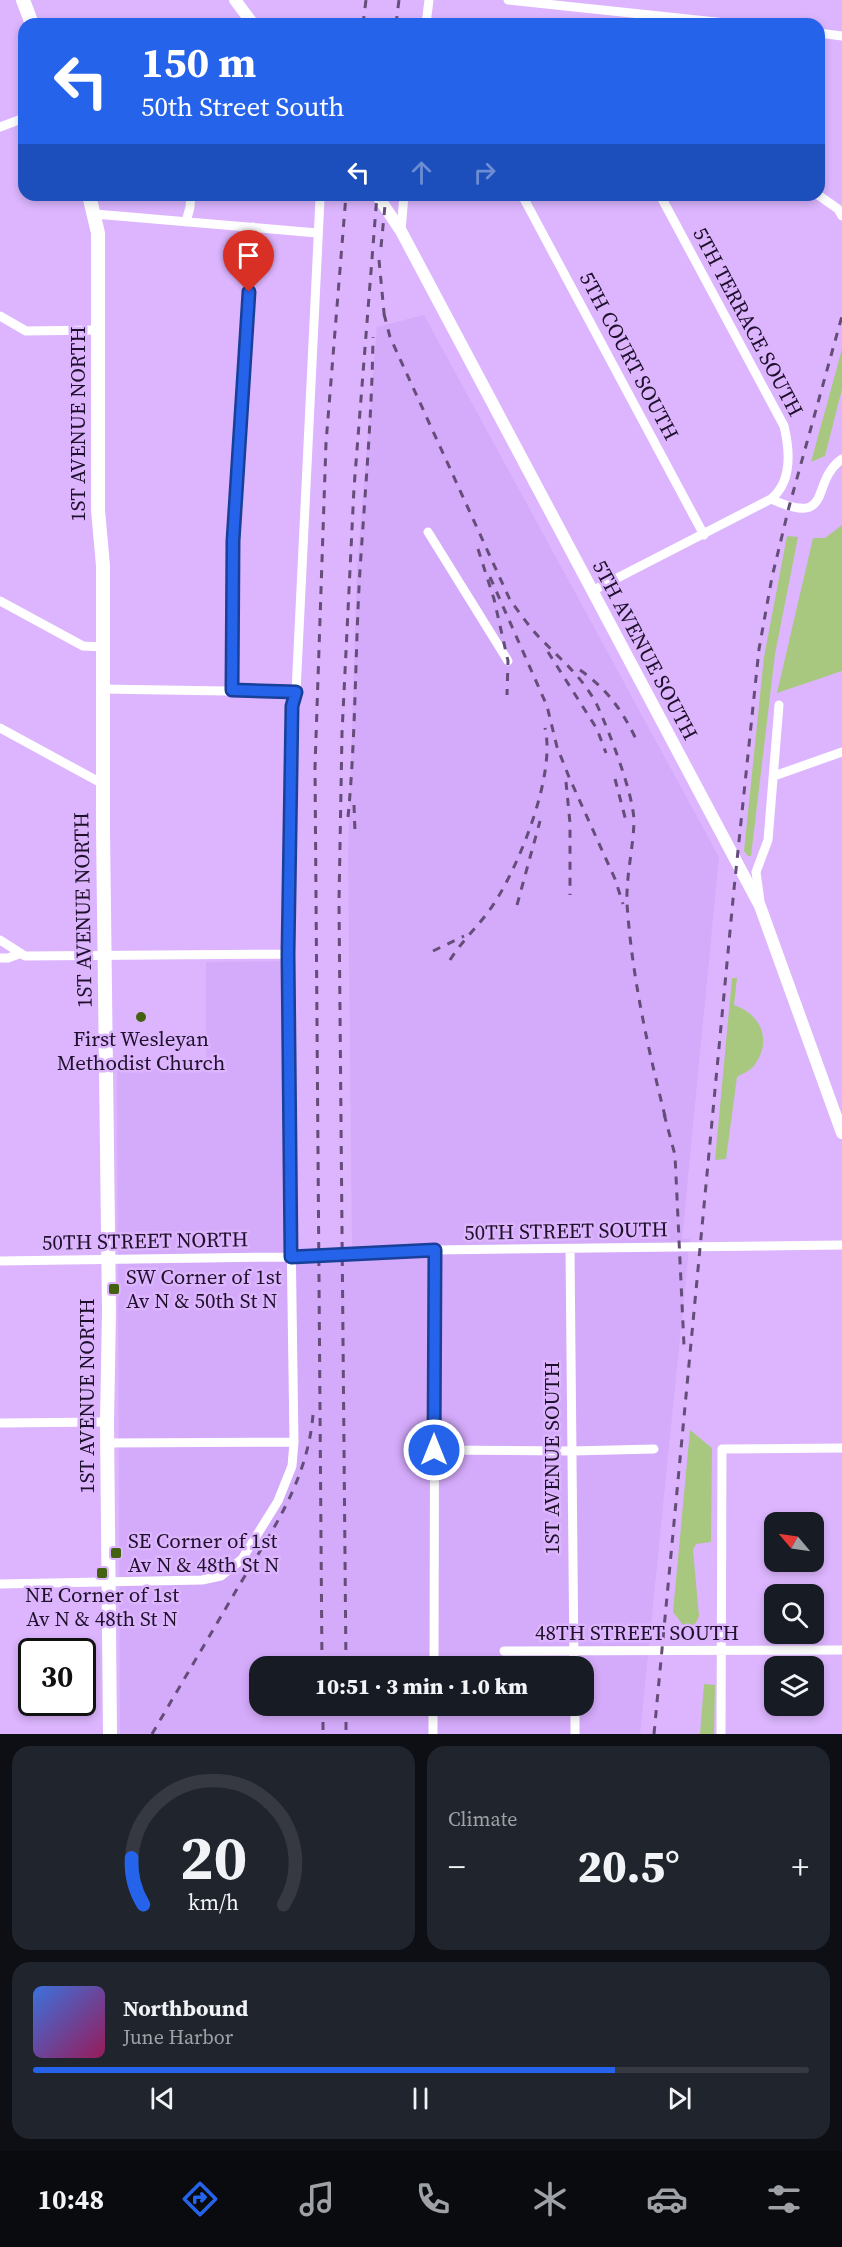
<!DOCTYPE html>
<meta charset="utf-8">
<style>
:root{--surface:#171b24;--page:#20242c;--text:#f1f3f6;--muted:#9ea1a6;--line:#363941;--accent:#2563eb}
body{margin:0;font-family:"Source Serif 4",serif;background:var(--page);color:var(--text);height:100vh;display:flex;flex-direction:column;font-size:22px;white-space:nowrap}
*{box-sizing:border-box;margin:0}
p{font-size:20px;color:var(--muted)}
.icon{flex:none;width:33px;height:33px;fill:none;stroke:currentColor;stroke-width:2;stroke-linecap:round;stroke-linejoin:round}
.map{position:relative;height:1734px;overflow:hidden}
.drawer{display:flex;flex-direction:column;gap:12px;padding:12px;background:#0d0f14;flex:1}
.drawer>*{flex:none}
.hud{position:absolute;left:18px;top:18px;width:807px;height:183px;border-radius:18px;box-shadow:0 3px 9px #0003;background:#2563eb;color:#fff;overflow:hidden}
.needle{width:39px;rotate:299deg}
.buttons{position:absolute;left:764px;top:1512px;display:grid;gap:12px}
.buttons a{display:grid;place-items:center;width:60px;height:60px;border-radius:12px;background:var(--surface);box-shadow:0 3px 9px #0003;font-size:30px}
.speed{position:absolute;left:18px;top:1638px;display:flex;gap:12px;font-size:30px;font-weight:700;text-align:center}
.speed>*{display:grid;place-content:center;width:78px;height:78px;border-radius:50%;background:var(--surface);box-shadow:0 3px 9px #0003;line-height:1}
.speed .limit{border:3px solid #111;border-radius:9px;background:#fff;color:#111}
.pin{position:absolute;display:grid;place-items:center;width:51px;height:51px;color:#fff;margin:-62px -26px;border-radius:50% 50% 50% 0;rotate:-45deg;box-shadow:0 0 6px #0007}
.pin .icon{rotate:45deg}
.me{position:absolute;width:66px;margin:-33px;rotate:0deg;stroke-linejoin:round;filter:drop-shadow(0 0 4px #0008)}
.turn{display:flex;align-items:center;gap:21px;height:126px;padding:0 24px;font-size:27px}
.turn .icon{width:78px;height:78px;stroke-width:2.5}
.turn b{display:block;font-size:42px;line-height:51px}
.lanes{display:flex;align-items:center;height:57px;padding:0 24px;background:#0003;justify-content:center;gap:30px;direction:ltr}
.lanes .off{opacity:.35}
.big{font-size:45px;font-weight:800;line-height:1.1}
.drawer .tile{flex:1;display:flex;flex-direction:column;justify-content:center;gap:9px;min-width:0;padding:0 21px;border-radius:18px;background:var(--page)}
.drawer .dial{align-items:center;gap:0}
.dial svg{height:156px;overflow:visible;fill:none;stroke:var(--line);stroke-width:7;stroke-linecap:round;text-anchor:middle}
.dial text{fill:var(--text);stroke:none}
.song{display:flex;align-items:center;gap:18px}
.cover{width:72px;height:72px;border-radius:9px;background:linear-gradient(135deg,hsl(220 70% 55%),hsl(330 70% 35%))}
.played{height:6px;border-radius:3px;background:linear-gradient(90deg,var(--accent) 75%,var(--line) 75%)}
.keys{display:flex;justify-content:space-around;direction:ltr}
.heat{display:flex;justify-content:space-between;align-items:center;font-size:33px;direction:ltr}
.drawer .tiles{flex:1;display:grid;gap:12px;grid-template-columns:1fr 1fr}
.tile:last-child{grid-column:span 2}
.trip{position:absolute;left:249px;top:1656px;width:345px;height:60px;border-radius:18px;background:var(--surface);box-shadow:0 3px 9px #0003;font-weight:800;line-height:60px;text-align:center}
.tab-bar{display:flex;height:96px;justify-content:space-around;align-items:center;background:#090b0e;color:var(--muted)}
.tab-bar .icon{width:42px;height:42px}
.tab-bar .selected{color:var(--accent)}
.tab-bar b{font-size:27px;color:var(--text)}
.map>svg:first-child{display:block}
</style>
<div class="map">
<svg width="842" height="1734" viewBox="0 0 842 1734">
<rect width="100%" height="100%" fill="#dcb5fe"/>
<path fill="#d4aafa" fill-rule="evenodd" d="M 424,315 L 719,857 L 682,1239 L 690,1239 L 640,1734 L 120,1734 L 117,1070 L 206,1067 L 206,962 L 294,961 L 297,1249 L 352,1247 L 348,855 L 357,567 L 377,327 ZM 260,1666 L 584,1666 L 584,1706 L 260,1706 Z"/>
<path fill="#a8c880" d="M 842,349 L 842,389 L 825,456 L 811,462 Z
M 842,525 L 842,671 L 777,693 L 813,538 L 825,538 Z
M 787,536 L 798,537 L 775,654 L 751,856 L 748,856 L 744,851 L 764,657 Z
M 732,978 L 737,978 L 734,1005 C 762,1014 773,1043 753,1067 C 749,1071 742,1074 737,1077 L 726,1159 L 715,1160 Z
M 690,1430 L 712,1448 L 711,1542 L 696,1544 L 693,1550 L 699,1616 L 695,1625 L 683,1625 L 673,1612 Z
M 704,1684 L 715,1685 L 714,1734 L 700,1734 Z"/>
<g fill="none" stroke-linecap="round" stroke-linejoin="round">
<path stroke="#fff" stroke-width="9" d="M 508,0 L 735,24
M 426,24 L 429,0
M 819,33 L 842,36
M 0,127 L 24,118
M 522,195 L 704,535
M 660,195 L 784,426 C 790,451 792,482 771,499
M 818,195 L 838,209 L 842,216
M 95,214 L 317,233
M 186,222 L 190,207 L 191,195
M 401,231 L 404,195
M 0,316 L 26,331 L 98,330
M 428,532 L 508,661
M 592,591 L 771,499 C 835,528 809,482 842,459
M 0,601 L 83,646 L 102,647
M 102,689 L 296,692
M 232,690 L 233,541 L 253,227
M 0,728 L 103,784
M 774,776 L 842,752
M 760,901 L 756,872 L 768,840 L 779,705
M 0,940 L 25,956 L 287,954
M 0,958 L 8,958 L 19,954
M 570,1249 L 574,1666
M 0,1261 L 341,1256 L 435,1250 L 842,1245
M 0,1423 L 107,1422
M 107,1443 L 294,1442
M 434,1450 L 572,1451 L 654,1449
M 0,1584 L 202,1580 L 221,1576 L 242,1559 L 278,1501 L 292,1466 L 294,1442 L 287,954 L 292,706 L 296,692 L 320,199
M 504,1651 L 842,1650
M 434,1666 L 435,1250
M 575,1706 L 575,1734
M 433,1734 L 433,1706
M 721,1734 L 722,1449 L 842,1448"/>
<path stroke="#fff" stroke-width="12" d="M 235,0 L 253,24
M 377,195 L 401,231 L 760,906 L 842,1133"/>
<path stroke="#fff" stroke-width="14" d="M 23,0 L 32,24
M 89,195 L 98,233 L 98,510 L 103,566 L 103,829 L 109,1311 L 107,1422 L 110,1734"/>
<path stroke="#654d79" stroke-width="3" stroke-dasharray="8 8" stroke-linecap="butt" d="M 363,24 L 366,0
M 396,24 L 399,0
M 381,247 L 386,195
M 379,260 L 385,323
M 384,314 L 390,337 L 510,600 C 519,612 528,625 538,636 C 560,659 582,676 597,705 C 609,731 634,795 634,822 C 633,850 626,876 627,904 C 632,977 648,1049 666,1120
M 478,549 L 494,599 L 508,661 L 507,695
M 490,577 L 547,706 L 557,747 L 569,777 L 615,879 L 623,904
M 548,652 L 597,729 L 606,753
M 580,670 C 606,688 622,710 636,739
M 615,779 L 627,825
M 566,782 L 570,823 L 570,895
M 354,805 L 355,832
M 348,817 C 356,734 355,652 360,570 C 365,492 372,415 373,337
M 517,905 L 540,821
M 433,951 L 464,936
M 450,960 C 463,939 482,923 495,902 C 520,863 556,774 545,728
M 664,1114 L 675,1155 L 684,1346
M 322,1666 L 315,767 L 326,443 L 346,195
M 346,1666 L 339,902 L 342,733 L 354,488 L 377,195
M 323,1706 L 323,1734
M 346,1706 L 346,1734
M 152,1734 C 180,1686 209,1637 237,1589 C 271,1532 307,1483 313,1415
M 654,1734 L 734,889 L 759,649 L 772,577 L 789,507 L 842,316"/>
</g>
<g fill="none" stroke-linecap="round" stroke-linejoin="round">
<defs>
<path id="route" d="M 249,292 L 233,541 L 232,690 L 296,692 L 292,706 L 288,954 L 291,1257 L 435,1250 L 434,1450"/>
</defs>
<use href="#route" stroke="#184099" stroke-width="15"/>
<use href="#route" stroke="#2563eb" stroke-width="10"/>
</g>
<g fill="#446112" stroke="#dcb5fe" stroke-width="2">
<circle cx="141" cy="1017" r="6"/>
<rect x="108" y="1283" width="12" height="12" rx="3"/>
<rect x="110" y="1547" width="12" height="12" rx="3"/>
<rect x="96" y="1567" width="12" height="12" rx="3"/>
</g>
<g text-anchor="middle" stroke-width="5" stroke-linejoin="round" paint-order="stroke">
<g font-size="21" fill="#1f102b" stroke="#dcb5fe">
<text transform="translate(748 322) rotate(62)" y="7">5TH TERRACE SOUTH</text>
<text transform="translate(629 356) rotate(62)" y="7">5TH COURT SOUTH</text>
<text transform="translate(78 424) rotate(-90)" y="7">1ST AVENUE NORTH</text>
<text transform="translate(645 650) rotate(62)" y="7">5TH AVENUE SOUTH</text>
<text transform="translate(83 910) rotate(-91)" y="7">1ST AVENUE NORTH</text>
<text transform="translate(566 1231) rotate(-1)" y="7">50TH STREET SOUTH</text>
<text transform="translate(145 1241) rotate(-1)" y="7">50TH STREET NORTH</text>
<text transform="translate(87 1396) rotate(-90)" y="7">1ST AVENUE NORTH</text>
<text transform="translate(552 1458) rotate(-90)" y="7">1ST AVENUE SOUTH</text>
<text x="637" y="1640">48TH STREET SOUTH</text>
</g>
<g font-size="21" fill="#1f102b" stroke="#dcb5fe">
<text x="141" y="1046">First Wesleyan<tspan x="141" dy="24">Methodist Church</tspan></text>
<text x="126" y="1284" text-anchor="start">SW Corner of 1st<tspan x="126" dy="24">Av N &amp; 50th St N</tspan></text>
<text x="128" y="1548" text-anchor="start">SE Corner of 1st<tspan x="128" dy="24">Av N &amp; 48th St N</tspan></text>
<text x="102" y="1602">NE Corner of 1st<tspan x="102" dy="24">Av N &amp; 48th St N</tspan></text>
</g>
</g>
</svg>
<div class="buttons">
<a><svg class="needle" viewBox="-14 -14 28 28"><path d="M0-13l5 13h-10z" fill="#e53935"/><path d="M0 13l5-13h-10z" fill="#9ea1a6"/></svg></a>
<a><svg class="icon" aria-label="search" viewBox="0 0 24 24"><circle cx="10" cy="10" r="6"/><path d="M15 15l6 6"/></svg></a>
<a><svg class="icon" aria-label="layers" viewBox="0 0 24 24"><path d="M12 4l9 5-9 5-9-5zM3 14l9 5 9-5"/></svg></a>
</div>
<div class="speed"><div class="limit">30</div></div>
<div class="pin" style="left:249px;top:292px;background:#d93025"><svg class="icon" aria-label="arrive" viewBox="0 0 24 24"><path d="M6 21V4h12l-3 4 3 4H6"/></svg></div>
<svg class="me" style="left:434px;top:1450px" viewBox="-20 -20 40 40"><circle r="17" fill="#2563eb" stroke="#fff" stroke-width="3"/><path d="M0-11L8 9 0 5-8 9z" fill="#fff"/></svg>
<div class="trip">10:51 · 3 min · 1.0 km</div>
<div class="hud">
<div class="turn"><svg class="icon" aria-label="left" viewBox="0 0 24 24"><path d="M17 20v-9H6M10 6l-5 5 5 5"/></svg><div><b>150 m</b>50th Street South</div></div>
<div class="lanes"><svg class="icon" aria-label="left" viewBox="0 0 24 24"><path d="M17 20v-9H6M10 6l-5 5 5 5"/></svg><svg class="icon off" aria-label="ahead" viewBox="0 0 24 24"><path d="M12 20V5M6 11l6-6 6 6"/></svg><svg class="icon off" aria-label="right" viewBox="0 0 24 24"><path d="M7 20v-9h11M14 6l5 5-5 5"/></svg></div>
</div>
</div>
<section class="drawer">
<div class="tiles">
<div class="tile dial"><svg viewBox="0 0 100 80">
<path d="M14 69A42 42 0 1 1 86 69"/>
<path d="M14 69A42 42 0 0 1 8 45" stroke="#2563eb"/>
<text x="50" y="56" font-size="32" font-weight="700">20</text>
<text x="50" y="72" font-size="11">km/h</text>
</svg></div>
<div class="tile"><p>Climate</p>
<div class="heat"><a>−</a><b class="big">20.5°</b><a>+</a></div>
</div>
<div class="tile">
<div class="song"><i class="cover"></i><div><b>Northbound</b><p>June Harbor</p></div></div>
<div class="played"></div>
<div class="keys"><svg class="icon" aria-label="previous" viewBox="0 0 24 24"><path d="M18 5L8 12l10 7zM5 5v14"/></svg><svg class="icon" aria-label="pause" viewBox="0 0 24 24"><path d="M8 5v14M16 5v14"/></svg><svg class="icon" aria-label="next" viewBox="0 0 24 24"><path d="M6 5l10 7-10 7zM19 5v14"/></svg></div>
</div>
</div>
</section>
<nav class="tab-bar">
<b>10:48</b>
<svg class="icon selected" aria-label="directions" viewBox="0 0 24 24"><path d="M12 3l9 9-9 9-9-9zM9 14v-3h6M13 9l2 2-2 2"/></svg>
<svg class="icon" aria-label="music" viewBox="0 0 24 24"><path d="M9 18V5l10-2v13"/><circle cx="6" cy="18" r="3"/><circle cx="16" cy="16" r="3"/></svg>
<svg class="icon" aria-label="phone" viewBox="0 0 24 24"><path d="M5 4h4l2 5-3 2q2 4 5 5l2-3 5 2v4C11 20 4 13 5 4z"/></svg>
<svg class="icon" aria-label="climate" viewBox="0 0 24 24"><path d="M12 3v18M4 7l16 10M4 17L20 7"/></svg>
<svg class="icon" aria-label="car" viewBox="0 0 24 24"><path d="M5 17H2v-5l4-1 3-4h7l3 4 3 1v5h-3M9 17h6M6 11h13"/><circle cx="7" cy="17" r="2"/><circle cx="17" cy="17" r="2"/></svg>
<svg class="icon" aria-label="filters" viewBox="0 0 24 24"><path d="M4 7h16M4 17h16"/><circle cx="9" cy="7" r="2"/><circle cx="15" cy="17" r="2"/></svg>
</nav>
